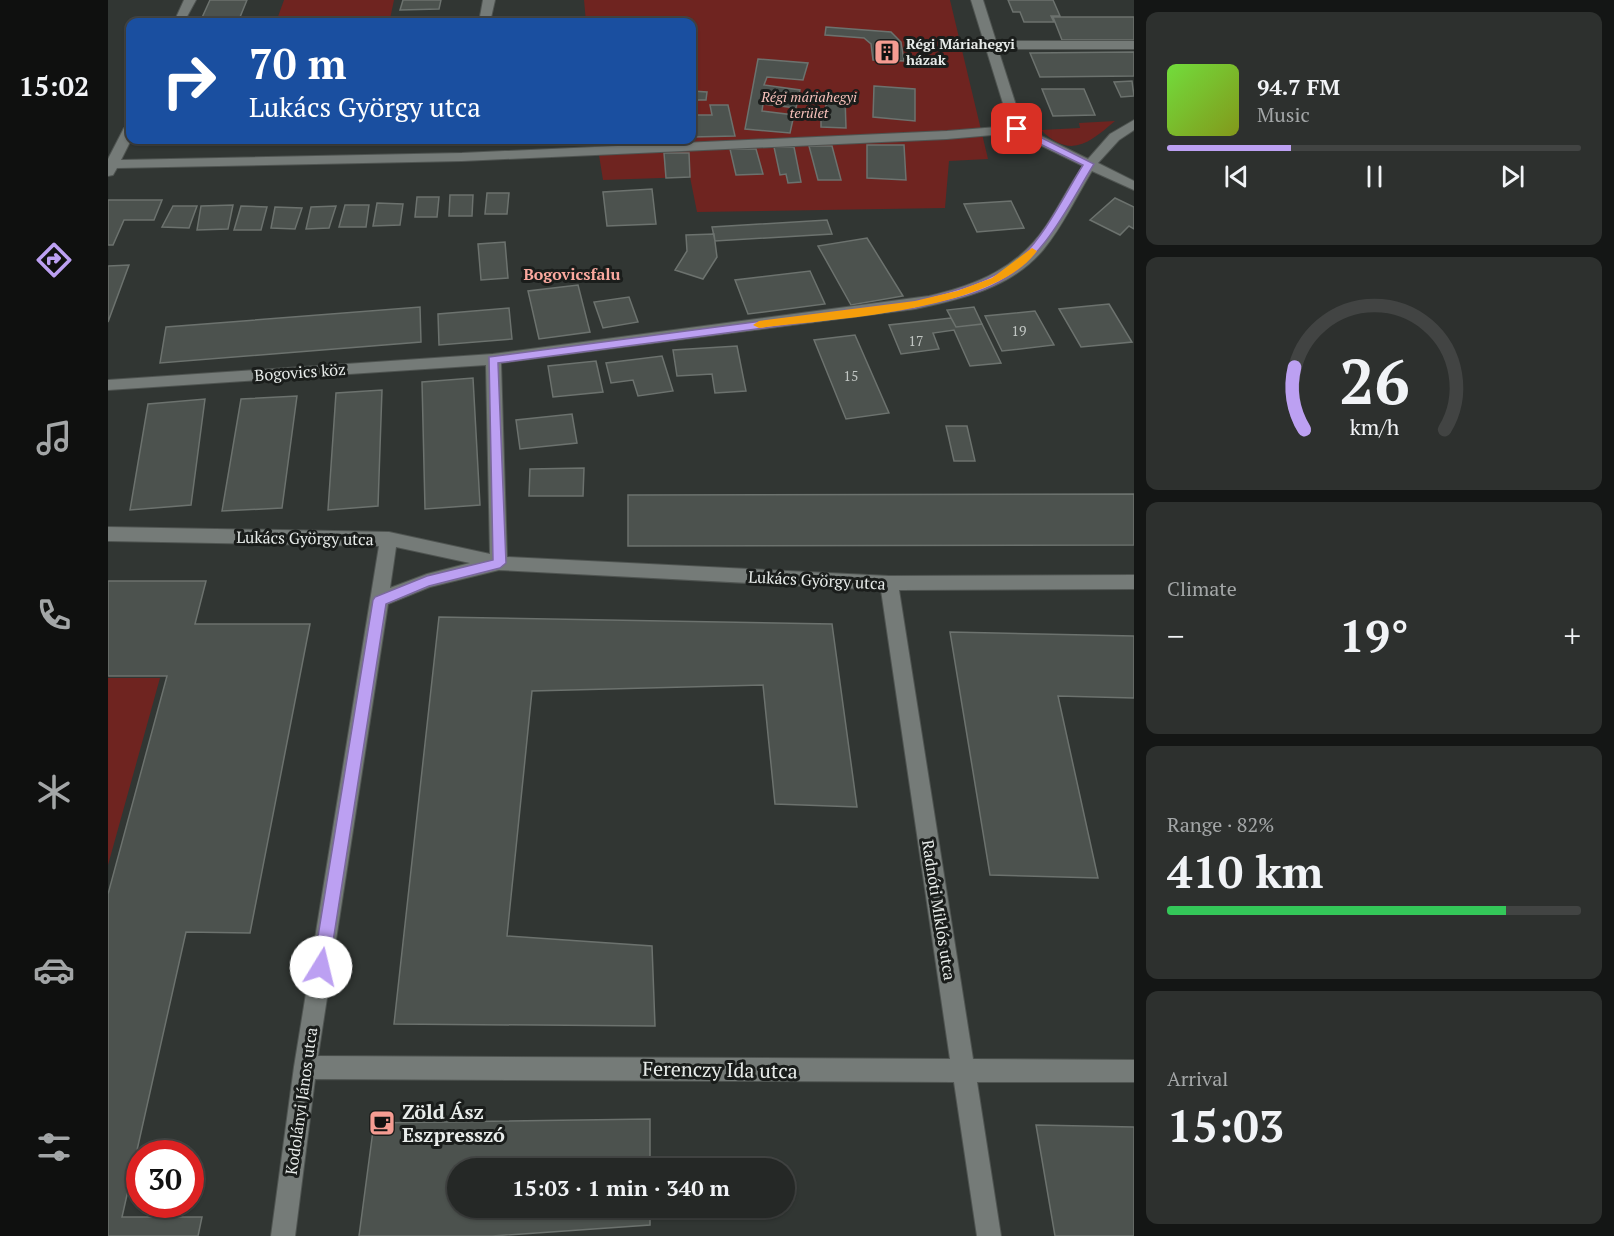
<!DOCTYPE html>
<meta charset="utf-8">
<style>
:root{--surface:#252826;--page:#2d302e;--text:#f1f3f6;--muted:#a3a6a7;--line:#424443;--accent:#bca0f2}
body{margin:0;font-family:"PT Serif",serif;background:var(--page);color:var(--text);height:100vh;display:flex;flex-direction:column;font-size:22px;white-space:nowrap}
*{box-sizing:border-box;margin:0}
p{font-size:20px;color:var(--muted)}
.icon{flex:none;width:33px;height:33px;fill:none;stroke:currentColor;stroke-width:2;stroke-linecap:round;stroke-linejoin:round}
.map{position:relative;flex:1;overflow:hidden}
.side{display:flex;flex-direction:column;gap:12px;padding:12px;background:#141615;width:480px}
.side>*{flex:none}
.guide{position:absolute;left:18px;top:18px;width:570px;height:126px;border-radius:12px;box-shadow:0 2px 4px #0004,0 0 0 2px var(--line);background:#1a4fa0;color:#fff;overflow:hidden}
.speed{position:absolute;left:18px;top:1140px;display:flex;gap:12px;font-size:30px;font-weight:700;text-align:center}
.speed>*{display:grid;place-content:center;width:78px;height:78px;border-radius:50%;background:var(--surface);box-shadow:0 2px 4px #0004,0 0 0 2px var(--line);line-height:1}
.speed .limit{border:9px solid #d22;background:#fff;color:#111}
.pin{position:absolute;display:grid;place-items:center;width:51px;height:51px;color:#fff;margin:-26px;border-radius:12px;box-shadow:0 3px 9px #0006}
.me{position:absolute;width:66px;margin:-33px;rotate:9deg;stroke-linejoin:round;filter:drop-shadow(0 0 4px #0008)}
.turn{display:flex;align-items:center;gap:21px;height:126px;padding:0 24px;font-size:27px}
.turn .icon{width:78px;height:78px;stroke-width:2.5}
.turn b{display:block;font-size:42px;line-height:51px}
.big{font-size:45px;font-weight:700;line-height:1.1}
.side .tile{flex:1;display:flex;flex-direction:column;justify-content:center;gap:9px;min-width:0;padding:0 21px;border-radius:12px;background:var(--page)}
.side .dial{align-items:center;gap:0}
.dial svg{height:156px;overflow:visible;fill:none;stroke:var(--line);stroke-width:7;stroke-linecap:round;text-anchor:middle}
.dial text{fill:var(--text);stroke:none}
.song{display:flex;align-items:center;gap:18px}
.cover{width:72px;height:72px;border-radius:9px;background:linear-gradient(135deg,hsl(100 70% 55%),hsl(70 70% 35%))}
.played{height:6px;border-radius:3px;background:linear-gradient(90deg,var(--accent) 30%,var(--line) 30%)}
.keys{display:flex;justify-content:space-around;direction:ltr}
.heat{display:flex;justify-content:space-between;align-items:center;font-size:33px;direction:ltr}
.charge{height:9px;border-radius:4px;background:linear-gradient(90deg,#34c759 82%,var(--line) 0)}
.trip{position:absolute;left:339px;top:1158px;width:348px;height:60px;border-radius:30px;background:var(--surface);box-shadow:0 2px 4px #0004,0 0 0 2px var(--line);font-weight:700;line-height:60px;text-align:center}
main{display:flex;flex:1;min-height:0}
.tabs{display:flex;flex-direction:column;width:108px;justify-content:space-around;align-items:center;background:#0f100f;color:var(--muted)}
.tabs .icon{width:42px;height:42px}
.tabs .active{color:var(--accent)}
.tabs b{font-size:27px;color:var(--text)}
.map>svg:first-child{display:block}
</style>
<main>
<nav class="tabs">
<b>15:02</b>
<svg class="icon active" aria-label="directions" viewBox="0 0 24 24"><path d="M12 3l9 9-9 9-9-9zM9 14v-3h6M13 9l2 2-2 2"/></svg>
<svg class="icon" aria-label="music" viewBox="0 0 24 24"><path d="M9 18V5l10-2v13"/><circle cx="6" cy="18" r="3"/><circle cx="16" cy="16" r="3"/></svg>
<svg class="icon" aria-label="phone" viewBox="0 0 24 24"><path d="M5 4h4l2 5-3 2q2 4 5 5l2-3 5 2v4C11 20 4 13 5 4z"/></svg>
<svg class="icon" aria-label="climate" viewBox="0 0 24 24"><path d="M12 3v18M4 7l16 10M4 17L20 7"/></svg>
<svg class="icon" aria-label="car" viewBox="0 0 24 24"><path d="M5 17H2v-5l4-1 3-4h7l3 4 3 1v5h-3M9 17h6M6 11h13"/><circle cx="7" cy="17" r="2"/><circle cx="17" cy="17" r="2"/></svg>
<svg class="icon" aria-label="filters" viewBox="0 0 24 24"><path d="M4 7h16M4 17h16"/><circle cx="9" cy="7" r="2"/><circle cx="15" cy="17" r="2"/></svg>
</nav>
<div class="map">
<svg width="1026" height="1236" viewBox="0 0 1026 1236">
<rect width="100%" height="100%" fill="#313633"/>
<path fill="#6f2420" d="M 176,0 L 286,0 L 282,19 L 369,17 L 368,22 L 168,22 Z
M 476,0 L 842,0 L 880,159 L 841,161 L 837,208 L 589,212 L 582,177 L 495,180 L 489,143 L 584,140 L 584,22 L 478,22 Z
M 1007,121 C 982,142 963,160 933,130 L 972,128 L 971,123 Z
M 0,678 L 52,678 L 0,865 Z"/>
<path fill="#4c524e" stroke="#6c726e" stroke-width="1.5" d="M 102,0 L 139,0 L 130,22 L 92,22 Z
M 295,0 L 333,0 L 331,9 L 292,10 Z
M 900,0 L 945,0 L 952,16 L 943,16 L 946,22 L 916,22 L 912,12 L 905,12 Z
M 945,17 L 1026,17 L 1026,40 L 954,40 Z
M 718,27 L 783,32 L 793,42 L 796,61 L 765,60 L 763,44 L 756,38 L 717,35 Z
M 1026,52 L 1026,76 L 932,77 L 922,53 Z
M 650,59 L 700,63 L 695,80 L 659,77 L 656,85 L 692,90 L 688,108 L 655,104 L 654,111 L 686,115 L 682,133 L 637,129 Z
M 1024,81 L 1026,96 L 1013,97 L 1006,82 Z
M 766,86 L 807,89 L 807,121 L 765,117 Z
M 934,89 L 976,89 L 987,115 L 945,116 Z
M 584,91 L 599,92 L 598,100 L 584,100 Z
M 718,95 L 737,97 L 738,128 L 713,127 L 713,110 L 718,110 Z
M 602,105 L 620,105 L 627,136 L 584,137 L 584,115 L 604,115 Z
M 759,145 L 796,145 L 798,180 L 759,178 Z
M 701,146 L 724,146 L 733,180 L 710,180 Z
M 666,147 L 686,147 L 693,182 L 680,183 L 678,174 L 672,175 Z
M 622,149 L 648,149 L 655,174 L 628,175 Z
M 556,153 L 581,153 L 582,177 L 558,178 Z
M 544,189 L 548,224 L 499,226 L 495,192 Z
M 379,193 L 401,193 L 399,214 L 377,214 Z
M 342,195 L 365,195 L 364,216 L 341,216 Z
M 309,197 L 331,197 L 329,217 L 307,217 Z
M 1007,198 L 1026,207 L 1026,229 L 1021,226 L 1012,235 L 982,220 Z
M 0,200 L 54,200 L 46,220 L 16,220 L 5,245 L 0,245 Z
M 903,201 L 916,228 L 869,232 L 856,204 Z
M 269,203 L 295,204 L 292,225 L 265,226 Z
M 125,205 L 120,229 L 89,230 L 93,206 Z
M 237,205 L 261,205 L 258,227 L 231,227 Z
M 65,206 L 89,206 L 81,228 L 54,227 Z
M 133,206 L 159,207 L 153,230 L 126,230 Z
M 228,206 L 221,228 L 198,229 L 203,207 Z
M 167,207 L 194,208 L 187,229 L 163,228 Z
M 719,220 L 724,234 L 607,241 L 604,227 Z
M 606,234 L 609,257 L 595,279 L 567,270 L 579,251 L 578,235 Z
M 759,238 L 795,296 L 743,305 L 710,246 Z
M 397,242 L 400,278 L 373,280 L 370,244 Z
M 21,265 L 0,322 L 0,266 Z
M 702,271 L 717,304 L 640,314 L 627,280 Z
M 470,285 L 482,332 L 431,339 L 420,291 Z
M 521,297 L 530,322 L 495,328 L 486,302 Z
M 1001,304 L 1024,342 L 973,347 L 951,309 Z
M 312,307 L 313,342 L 52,363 L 58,327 Z
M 866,307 L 874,324 L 848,327 L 839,310 Z
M 401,308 L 404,339 L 331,345 L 330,314 Z
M 927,311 L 946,345 L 894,351 L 877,316 Z
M 843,318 L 848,327 L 874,324 L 893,363 L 862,366 L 846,330 L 825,333 L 831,349 L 793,354 L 781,325 Z
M 747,335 L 781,413 L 738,419 L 706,340 Z
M 629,346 L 638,391 L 607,393 L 604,374 L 569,376 L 565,350 Z
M 554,356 L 565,391 L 530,396 L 525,380 L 503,383 L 498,363 Z
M 488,361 L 495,392 L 445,397 L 440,366 Z
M 365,378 L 372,505 L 317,509 L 314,382 Z
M 274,390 L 270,506 L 220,510 L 228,393 Z
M 189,396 L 174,508 L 114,511 L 133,399 Z
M 97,399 L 83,505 L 22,510 L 40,404 Z
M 464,414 L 469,443 L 412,449 L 408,420 Z
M 838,426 L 859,426 L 867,461 L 846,461 Z
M 476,468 L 475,496 L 421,496 L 422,469 Z
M 1026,494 L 1026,545 L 520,546 L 520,495 Z
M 0,581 L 98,581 L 87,624 L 202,624 L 142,933 L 78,932 L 14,1217 L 94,1217 L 90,1236 L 0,1236 L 0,894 L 59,676 L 0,676 Z
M 331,617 L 724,624 L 749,807 L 667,804 L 655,685 L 424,691 L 399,936 L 544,946 L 547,1026 L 286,1024 Z
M 842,632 L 1026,636 L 1026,698 L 950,696 L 990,878 L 882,875 Z
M 542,1119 L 542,1168 L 350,1168 L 350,1208 L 542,1208 L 542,1225 L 384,1236 L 251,1236 L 266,1123 Z
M 928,1125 L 1026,1127 L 1026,1236 L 947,1236 Z"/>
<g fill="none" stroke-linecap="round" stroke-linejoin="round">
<defs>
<path id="street" d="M 76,0 L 88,0 L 76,22 L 66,22 Z
M 375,0 L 387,0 L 382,22 L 371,22 Z
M 863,0 L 875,0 L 888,41 L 1026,41 L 1026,49 L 890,49 L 915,127 L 980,159 L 1002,134 L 1026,120 L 1026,130 L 1011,140 L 990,163 L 1026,181 L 1026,190 L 984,171 C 968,197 955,226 935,250 C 903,288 854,299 807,309 L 393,363 L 399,557 L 781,576 L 1026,575 L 1026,589 L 791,590 L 865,1059 L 1026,1060 L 1026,1082 L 869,1082 L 893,1236 L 869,1236 L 846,1082 L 207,1079 L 187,1236 L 163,1236 L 186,1067 L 271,546 L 0,541 L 0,527 L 281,532 L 382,554 L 378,365 L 0,390 L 0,380 L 385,354 L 821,296 C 869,285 910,268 938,226 C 951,207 961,185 975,166 L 907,133 L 839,139 L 354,161 L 9,168 L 5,175 L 0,176 L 0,159 L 16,128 L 22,124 L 23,140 L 13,160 L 354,153 L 839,131 L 902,126 ZM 288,547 L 362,563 L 319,574 L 282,588 ZM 391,570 L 773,590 L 842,1059 L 210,1056 L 280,604 L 322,587 Z"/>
</defs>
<use href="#street" stroke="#4f5451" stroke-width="2"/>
<use href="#street" fill="#757b78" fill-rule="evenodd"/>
</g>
<path fill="#bca0f2" stroke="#7a689d" stroke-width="1.5" d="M 906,127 L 912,127 L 986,164 C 960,206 937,258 891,282 C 866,296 835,301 807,308 L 390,363 L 398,563 L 392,568 L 321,586 L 278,604 L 221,967 L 219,972 L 213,975 L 207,972 L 205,967 L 265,600 L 267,597 L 319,576 L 385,560 L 381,357 L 807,301 C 843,292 880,284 910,260 C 936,238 957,194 975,165 L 906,131 Z"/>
<path fill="#f59e0b" d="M 924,248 L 929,251 C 885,312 723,319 651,328 L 645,325 L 651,321 L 807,301 L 849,291 L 884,278 Z"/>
<defs>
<symbol id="building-square" viewBox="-11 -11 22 22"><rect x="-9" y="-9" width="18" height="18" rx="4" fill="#f59c92" stroke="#1a1d1b"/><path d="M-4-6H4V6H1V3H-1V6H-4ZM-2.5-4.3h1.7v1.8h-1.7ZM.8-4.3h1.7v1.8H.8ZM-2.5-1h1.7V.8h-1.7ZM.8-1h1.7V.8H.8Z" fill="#111"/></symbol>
<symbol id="cafe-square" viewBox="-11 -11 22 22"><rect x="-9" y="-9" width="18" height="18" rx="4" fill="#f59c92" stroke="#1a1d1b"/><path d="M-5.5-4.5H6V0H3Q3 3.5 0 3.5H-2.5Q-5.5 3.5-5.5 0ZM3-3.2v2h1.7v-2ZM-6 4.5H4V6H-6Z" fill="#111"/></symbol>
</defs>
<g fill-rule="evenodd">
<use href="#building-square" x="764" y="37" width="30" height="30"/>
<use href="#cafe-square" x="259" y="1108" width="30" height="30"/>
</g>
<g text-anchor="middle" stroke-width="6" stroke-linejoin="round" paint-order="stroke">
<g font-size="14" font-weight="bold" fill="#e8ecea" stroke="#1a1d1b" text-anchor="start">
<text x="798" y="49">Régi Máriahegyi<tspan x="798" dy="16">házak</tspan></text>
</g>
<g font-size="14" font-style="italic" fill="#f8c2bb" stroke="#1a1d1b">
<text x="701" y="102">Régi máriahegyi<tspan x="701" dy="16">terület</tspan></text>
</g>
<g font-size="14" fill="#c1c6c3">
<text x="911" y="336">19</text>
<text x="808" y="346">17</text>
<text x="743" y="381">15</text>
</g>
<g font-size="16" font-weight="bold" fill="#fba89e" stroke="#1a1d1b">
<text x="464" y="280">Bogovicsfalu</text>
</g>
<g font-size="16" fill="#e8ecea" stroke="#1a1d1b">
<text transform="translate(192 372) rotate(-4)" y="6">Bogovics köz</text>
<text transform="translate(197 538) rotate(1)" y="6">Lukács György utca</text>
<text transform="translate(709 580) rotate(3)" y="6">Lukács György utca</text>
<text transform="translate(831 910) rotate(81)" y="6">Radnóti Miklós utca</text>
<text transform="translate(193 1101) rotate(-82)" y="6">Kodolányi János utca</text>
</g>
<g font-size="20" fill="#e8ecea" stroke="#1a1d1b">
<text transform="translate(612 1070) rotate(1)" y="7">Ferenczy Ida utca</text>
</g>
<g font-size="20" font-weight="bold" fill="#e8ecea" stroke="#1a1d1b" text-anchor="start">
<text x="294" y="1119">Zöld Ász<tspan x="294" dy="23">Eszpresszó</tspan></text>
</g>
</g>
</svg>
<div class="speed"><div class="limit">30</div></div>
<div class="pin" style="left:909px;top:129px;background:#d93025"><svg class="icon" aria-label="arrive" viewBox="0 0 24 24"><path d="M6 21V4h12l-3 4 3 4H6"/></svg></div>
<svg class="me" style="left:213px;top:967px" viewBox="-20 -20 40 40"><circle r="19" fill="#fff"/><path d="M0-13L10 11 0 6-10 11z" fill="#bca0f2"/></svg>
<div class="trip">15:03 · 1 min · 340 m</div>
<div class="guide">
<div class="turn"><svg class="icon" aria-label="right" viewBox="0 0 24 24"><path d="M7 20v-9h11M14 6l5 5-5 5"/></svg><div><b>70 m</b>Lukács György utca</div></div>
</div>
</div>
<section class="side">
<div class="tile">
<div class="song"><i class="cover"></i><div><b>94.7 FM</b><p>Music</p></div></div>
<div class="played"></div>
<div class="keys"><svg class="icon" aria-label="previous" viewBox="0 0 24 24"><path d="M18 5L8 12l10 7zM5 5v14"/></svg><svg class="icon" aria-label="pause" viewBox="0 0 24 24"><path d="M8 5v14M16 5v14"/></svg><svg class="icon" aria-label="next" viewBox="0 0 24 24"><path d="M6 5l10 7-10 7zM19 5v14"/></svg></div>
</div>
<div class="tile dial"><svg viewBox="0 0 100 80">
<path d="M14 69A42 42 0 1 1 86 69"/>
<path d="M14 69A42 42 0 0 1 9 37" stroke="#bca0f2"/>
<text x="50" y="56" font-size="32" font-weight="700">26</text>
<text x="50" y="72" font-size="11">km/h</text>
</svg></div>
<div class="tile"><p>Climate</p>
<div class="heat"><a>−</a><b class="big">19°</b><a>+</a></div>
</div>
<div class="tile"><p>Range · 82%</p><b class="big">410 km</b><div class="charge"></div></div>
<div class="tile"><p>Arrival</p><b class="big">15:03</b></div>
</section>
</main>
